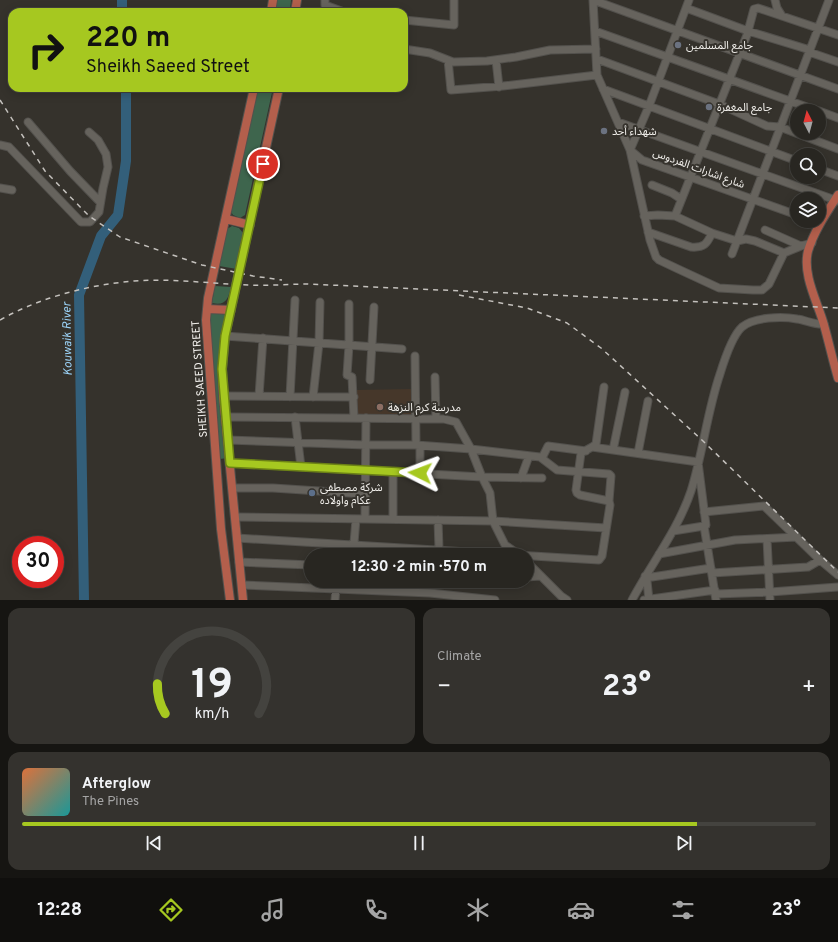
<!DOCTYPE html>
<meta charset="utf-8">
<style>
:root{--surface:#282621;--page:#34322e;--text:#f1f3f6;--muted:#a5a5a5;--line:#44433f;--accent:#a6c820}
body{margin:0;font-family:Overpass,"Noto Sans Arabic",sans-serif;background:var(--page);color:var(--text);height:100vh;display:flex;flex-direction:column;font-size:15px;white-space:nowrap}
*{box-sizing:border-box;margin:0}
p{font-size:13px;color:var(--muted)}
.icon{flex:none;width:22px;height:22px;fill:none;stroke:currentColor;stroke-width:2;stroke-linecap:round;stroke-linejoin:round}
.map{position:relative;height:600px;overflow:hidden}
.panel{display:flex;flex-direction:column;gap:8px;padding:8px;background:#161512;flex:1}
.panel>*{flex:none}
.hud{position:absolute;left:8px;top:8px;width:400px;height:84px;border-radius:12px;box-shadow:0 2px 10px #0003,0 0 0 1px var(--line);background:#a6c820;color:#111;overflow:hidden}
.needle{width:26px;rotate:354deg}
.fabs{position:absolute;left:790px;top:104px;display:grid;gap:8px}
.fabs a{display:grid;place-items:center;width:36px;height:36px;border-radius:50%;background:var(--surface);box-shadow:0 2px 10px #0003,0 0 0 1px var(--line);font-size:20px}
.speed{position:absolute;left:12px;top:536px;display:flex;gap:8px;font-size:20px;font-weight:700;text-align:center}
.speed>*{display:grid;place-content:center;width:52px;height:52px;border-radius:50%;background:var(--surface);box-shadow:0 2px 10px #0003,0 0 0 1px var(--line);line-height:1}
.speed .limit{border:6px solid #d22;background:#fff;color:#111}
.pin{position:absolute;display:grid;place-items:center;width:34px;height:34px;color:#fff;margin:-17px;border:2px solid #fff;border-radius:50%;box-shadow:0 1px 4px #0007}
.me{position:absolute;width:44px;margin:-22px;rotate:273deg;stroke-linejoin:round;filter:drop-shadow(0 0 3px #0008)}
.turn{display:flex;align-items:center;gap:14px;height:84px;padding:0 12px;font-size:18px}
.turn .icon{width:52px;height:52px;stroke-width:2.5}
.turn b{display:block;font-size:28px;line-height:34px}
.big{font-size:30px;font-weight:700;line-height:1.1}
.panel .widget{flex:1;display:flex;flex-direction:column;justify-content:center;gap:6px;min-width:0;padding:0 14px;border-radius:12px;background:var(--page)}
.panel .dial{align-items:center;gap:0}
.dial svg{height:104px;overflow:visible;fill:none;stroke:var(--line);stroke-width:7;stroke-linecap:round;text-anchor:middle}
.dial text{fill:var(--text);stroke:none}
.song{display:flex;align-items:center;gap:12px}
.cover{width:48px;height:48px;border-radius:6px;background:linear-gradient(135deg,hsl(20 70% 55%),hsl(180 70% 35%))}
.played{height:4px;border-radius:2px;background:linear-gradient(90deg,var(--accent) 85%,var(--line) 85%)}
.keys{display:flex;justify-content:space-around;direction:ltr}
.heat{display:flex;justify-content:space-between;align-items:center;font-size:22px;direction:ltr}
.panel .tiles{flex:1;display:grid;gap:8px;grid-template-columns:1fr 1fr}
.widget:last-child{grid-column:span 2}
.trip{position:absolute;left:304px;top:548px;width:230px;height:40px;border-radius:20px;background:var(--surface);box-shadow:0 2px 10px #0003,0 0 0 1px var(--line);font-weight:700;line-height:40px;text-align:center}
.menu{display:flex;height:64px;justify-content:space-around;align-items:center;background:#100f0d;color:var(--muted)}
.menu .icon{width:28px;height:28px}
.menu .on{color:var(--accent)}
.menu b{font-size:18px;color:var(--text)}
.map>svg:first-child{display:block}
</style>
<div class="map">
<svg width="838" height="600" viewBox="0 0 838 600">
<rect width="100%" height="100%" fill="#35322c"/>
<path fill="#46372a" d="M 413,389 L 414,416 L 357,417 L 356,390 Z"/>
<path fill="#3e654d" d="M 276,0 L 291,0 L 290,12 L 273,12 Z
M 257,88 L 273,88 L 245,215 L 240,218 L 233,215 L 230,210 Z
M 232,226 L 239,228 L 243,233 L 237,269 L 219,266 L 227,229 Z
M 215,286 L 231,287 C 228,299 226,306 212,303 Z
M 211,313 L 226,313 L 219,357 L 219,376 L 227,458 L 220,459 L 209,316 Z"/>
<g fill="none" stroke-linecap="round" stroke-linejoin="round">
<path stroke="#335f7a" stroke-width="10" d="M 122,0 L 122,12
M 84,600 L 79,295 L 101,236 L 118,215 L 126,161 L 126,88"/>
<defs>
<path id="minor" d="M 325,0 L 325,5 L 344,12
M 689,0 L 649,106 L 630,150 L 650,240 L 656,257 L 659,260 L 678,269 L 719,288 L 753,290 L 762,290 L 769,284 L 784,253 L 801,246 L 812,243
M 775,0 L 777,8 L 782,16
M 686,8 L 748,31 L 810,50
M 404,20 L 454,25 L 454,0
M 595,31 L 818,111
M 404,49 L 430,53 L 453,62 L 487,61 L 516,57 L 550,50 L 596,49
M 809,52 L 838,62
M 597,59 L 719,104 L 767,126 L 780,127 L 838,149
M 448,60 L 451,90 L 503,86 L 597,75
M 496,60 L 499,87
M 603,89 L 797,161
M 819,111 L 838,118
M 28,122 L 70,171 L 100,202
M 618,122 L 838,201
M 0,145 L 9,147 L 81,222 L 90,222 L 99,212 L 103,188 L 108,167 L 106,154 L 98,140 L 89,132
M 819,169 L 838,176
M 652,185 L 672,193 L 681,199
M 0,188 L 12,190
M 797,215 L 642,160 L 630,150 L 597,75 L 593,0 L 838,89
M 644,216 L 658,215 L 675,216 L 712,233 L 737,241 L 746,239 L 755,241 L 784,253
M 675,216 L 747,35 L 754,9 L 758,8 L 838,35
M 765,230 L 801,246
M 648,232 L 691,247 C 704,248 707,244 712,233
M 732,254 L 829,0
M 349,304 L 349,345 L 347,375 L 352,377 L 354,418
M 225,336 L 402,349
M 415,356 L 416,445
M 435,377 L 436,419
M 370,380 L 374,307
M 223,396 L 354,397
M 259,396 L 263,338
M 290,397 L 295,300
M 313,397 L 319,343 L 320,302
M 226,417 L 444,419 L 456,422 L 471,449 L 482,477 L 490,493 L 493,521 L 505,545 L 518,554
M 295,417 L 301,467
M 228,440 L 366,445 L 416,445 L 471,449 L 540,457 L 557,470 L 609,474 L 611,476 L 609,501
M 592,447 L 698,462 L 706,525 L 704,526 L 716,600
M 613,450 L 625,392
M 638,453 L 648,401
M 542,458 L 548,446 L 586,451
M 230,463 L 482,477 L 542,478
M 393,472 L 393,519
M 420,473 L 420,446
M 521,478 L 529,456
M 233,488 L 273,488 L 365,494
M 704,512 L 764,506 L 820,560 L 838,575
M 235,517 L 493,521 L 606,528
M 365,519 L 366,418
M 438,520 L 439,549
M 673,531 L 704,526
M 237,538 L 599,560 L 602,556 L 610,505 L 609,501 L 580,495 L 577,493 L 576,490 L 581,453 L 592,447 L 596,444 L 604,387
M 767,539 L 770,600
M 659,554 L 735,540 L 797,537
M 353,555 L 356,519
M 239,562 L 311,565
M 527,562 L 561,596 L 567,600
M 712,573 L 808,567 L 820,560
M 645,576 L 652,577 L 711,568
M 645,576 L 647,581 L 649,600
M 527,577 L 540,576
M 242,585 L 430,593 L 495,600
M 716,594 L 770,592 L 838,587
M 335,600 L 336,588
M 632,600 C 651,564 678,530 691,491 C 703,453 707,412 720,374 C 724,361 732,336 742,327 C 754,317 782,316 797,319 C 806,320 814,325 824,324
M 644,600 L 715,590"/>
<path id="major" d="M 271,12 L 273,0
M 295,12 L 297,0
M 838,195 C 827,212 814,231 808,251 C 802,275 818,303 824,325 C 829,343 833,361 838,378
M 226,219 L 250,225
M 207,309 L 231,310
M 230,600 L 221,529 L 206,320 L 208,298 L 254,88
M 243,600 L 223,396 L 222,369 L 225,336 L 279,88"/>
</defs>
<use href="#minor" stroke="#53514d" stroke-width="9"/>
<use href="#major" stroke="#53514d" stroke-width="10"/>
<use href="#minor" stroke="#66635d" stroke-width="7"/>
<use href="#major" stroke="#b35f4c" stroke-width="8"/>
<path stroke="#c4c1bd" stroke-width="1.5" stroke-dasharray="5 5" stroke-linecap="butt" d="M 0,100 L 45,171 L 89,216 L 120,237 L 202,265 L 253,276 L 282,280
M 459,295 L 527,308 L 567,323 L 601,348 L 703,441 L 838,572
M 0,320 C 41,297 88,285 134,281 C 173,278 212,284 250,285 C 269,286 289,284 308,284 L 838,308"/>
</g>
<g fill="none" stroke-linecap="round" stroke-linejoin="round">
<defs>
<path id="route" d="M 263,164 L 225,336 L 222,369 L 230,463 L 420,473"/>
</defs>
<use href="#route" stroke="#6c8215" stroke-width="10"/>
<use href="#route" stroke="#a6c820" stroke-width="7"/>
</g>
<g fill="#6b7280" stroke="#35322c" stroke-width="1.5">
<circle cx="678" cy="45" r="4"/>
<circle cx="709" cy="107" r="4"/>
<circle cx="604" cy="131" r="4"/>
</g>
<circle fill="#8d6e63" stroke="#35322c" stroke-width="1.5" cx="380" cy="407" r="4"/>
<circle fill="#5c6f8a" stroke="#35322c" stroke-width="1.5" cx="312" cy="493" r="4"/>
<g text-anchor="middle" stroke-width="4" stroke-linejoin="round" paint-order="stroke">
<g font-size="11" fill="#f1efeb" stroke="#35322c" text-anchor="start">
<text x="686" y="49">جامع المسلمين</text>
<text x="717" y="111">جامع المغفرة</text>
<text x="612" y="135">شهداء أحد</text>
<text x="388" y="411">مدرسة كرم النزهة</text>
<text x="320" y="491">شركة مصطفى<tspan x="320" dy="13">عكام واولاده</tspan></text>
</g>
<g font-size="11" fill="#f1efeb" stroke="#35322c">
<text transform="translate(699 168) rotate(20)" y="4">شارع اشارات الفردوس</text>
<text transform="translate(199 379) rotate(-94)" y="4">SHEIKH SAEED STREET</text>
</g>
<g font-size="12" font-style="italic" fill="#9bd2f7" stroke="#35322c">
<text transform="translate(67 339) rotate(-91)" y="4">Kouwaik River</text>
</g>
</g>
</svg>
<div class="fabs">
<a><svg class="needle" viewBox="-14 -14 28 28"><path d="M0-13l5 13h-10z" fill="#e53935"/><path d="M0 13l5-13h-10z" fill="#a5a5a5"/></svg></a>
<a><svg class="icon" aria-label="search" viewBox="0 0 24 24"><circle cx="10" cy="10" r="6"/><path d="M15 15l6 6"/></svg></a>
<a><svg class="icon" aria-label="layers" viewBox="0 0 24 24"><path d="M12 4l9 5-9 5-9-5zM3 14l9 5 9-5"/></svg></a>
</div>
<div class="speed"><div class="limit">30</div></div>
<div class="pin" style="left:263px;top:164px;background:#d93025"><svg class="icon" aria-label="arrive" viewBox="0 0 24 24"><path d="M6 21V4h12l-3 4 3 4H6"/></svg></div>
<svg class="me" style="left:420px;top:473px" viewBox="-20 -20 40 40"><path d="M0-17L14 15 0 8-14 15z" fill="#a6c820" stroke="#fff" stroke-width="4"/></svg>
<div class="trip">12:30 · 2 min · 570 m</div>
<div class="hud">
<div class="turn"><svg class="icon" aria-label="right" viewBox="0 0 24 24"><path d="M7 20v-9h11M14 6l5 5-5 5"/></svg><div><b>220 m</b>Sheikh Saeed Street</div></div>
</div>
</div>
<section class="panel">
<div class="tiles">
<div class="widget dial"><svg viewBox="0 0 100 80">
<path d="M14 69A42 42 0 1 1 86 69"/>
<path d="M14 69A42 42 0 0 1 8 46" stroke="#a6c820"/>
<text x="50" y="56" font-size="32" font-weight="700">19</text>
<text x="50" y="72" font-size="11">km/h</text>
</svg></div>
<div class="widget"><p>Climate</p>
<div class="heat"><a>−</a><b class="big">23°</b><a>+</a></div>
</div>
<div class="widget">
<div class="song"><i class="cover"></i><div><b>Afterglow</b><p>The Pines</p></div></div>
<div class="played"></div>
<div class="keys"><svg class="icon" aria-label="previous" viewBox="0 0 24 24"><path d="M18 5L8 12l10 7zM5 5v14"/></svg><svg class="icon" aria-label="pause" viewBox="0 0 24 24"><path d="M8 5v14M16 5v14"/></svg><svg class="icon" aria-label="next" viewBox="0 0 24 24"><path d="M6 5l10 7-10 7zM19 5v14"/></svg></div>
</div>
</div>
</section>
<nav class="menu">
<b>12:28</b>
<svg class="icon on" aria-label="directions" viewBox="0 0 24 24"><path d="M12 3l9 9-9 9-9-9zM9 14v-3h6M13 9l2 2-2 2"/></svg>
<svg class="icon" aria-label="music" viewBox="0 0 24 24"><path d="M9 18V5l10-2v13"/><circle cx="6" cy="18" r="3"/><circle cx="16" cy="16" r="3"/></svg>
<svg class="icon" aria-label="phone" viewBox="0 0 24 24"><path d="M5 4h4l2 5-3 2q2 4 5 5l2-3 5 2v4C11 20 4 13 5 4z"/></svg>
<svg class="icon" aria-label="climate" viewBox="0 0 24 24"><path d="M12 3v18M4 7l16 10M4 17L20 7"/></svg>
<svg class="icon" aria-label="car" viewBox="0 0 24 24"><path d="M5 17H2v-5l4-1 3-4h7l3 4 3 1v5h-3M9 17h6M6 11h13"/><circle cx="7" cy="17" r="2"/><circle cx="17" cy="17" r="2"/></svg>
<svg class="icon" aria-label="filters" viewBox="0 0 24 24"><path d="M4 7h16M4 17h16"/><circle cx="9" cy="7" r="2"/><circle cx="15" cy="17" r="2"/></svg>
<b>23°</b>
</nav>
